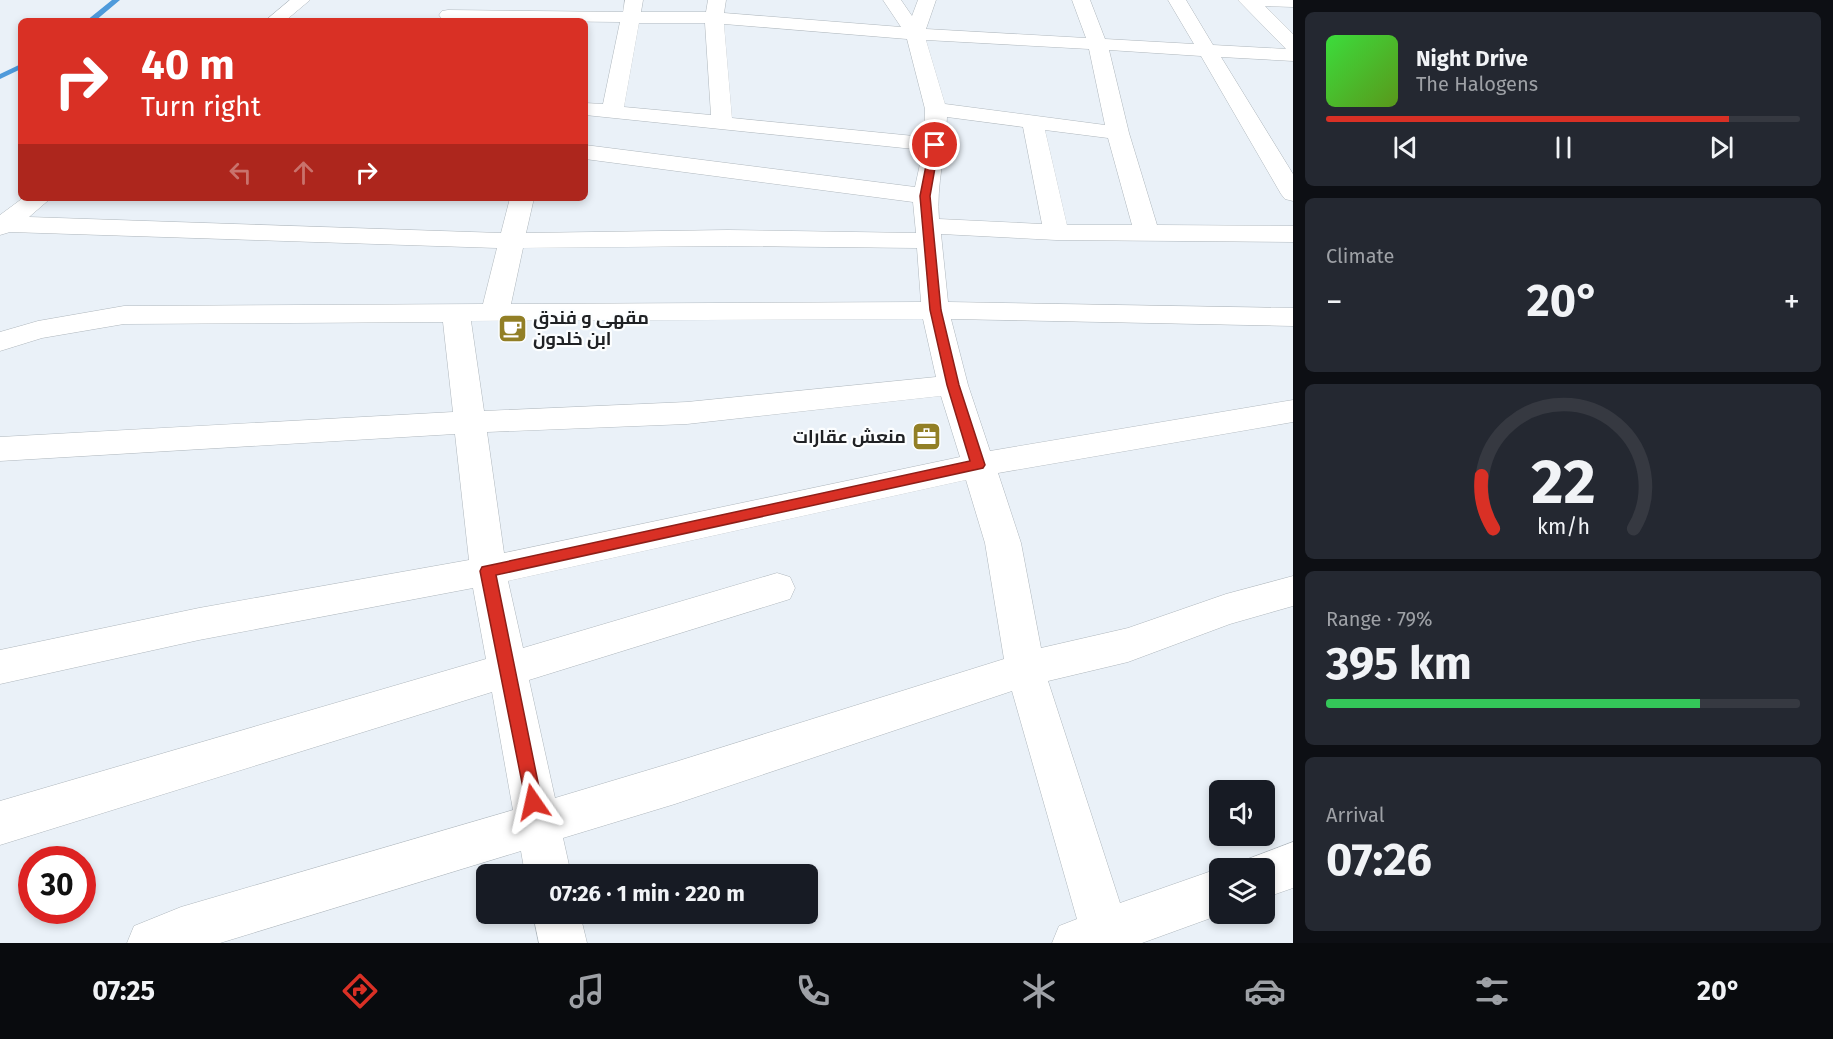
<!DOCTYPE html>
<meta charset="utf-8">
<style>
:root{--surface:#171b24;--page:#242831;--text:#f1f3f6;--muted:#9ea1a6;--line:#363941;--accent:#d93025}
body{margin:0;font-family:"Fira Sans",Cairo,sans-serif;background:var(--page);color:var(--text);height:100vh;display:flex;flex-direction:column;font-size:22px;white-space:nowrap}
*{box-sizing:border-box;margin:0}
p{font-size:20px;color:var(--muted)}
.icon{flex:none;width:33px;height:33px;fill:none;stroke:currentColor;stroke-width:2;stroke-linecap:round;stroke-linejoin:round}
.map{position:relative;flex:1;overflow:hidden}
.side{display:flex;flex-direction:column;gap:12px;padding:12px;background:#0d0f14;width:540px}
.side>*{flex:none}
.banner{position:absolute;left:18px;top:18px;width:570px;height:183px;border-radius:9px;box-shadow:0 3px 9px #0003;background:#d93025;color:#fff;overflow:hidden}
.buttons{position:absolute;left:1209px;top:780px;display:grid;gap:12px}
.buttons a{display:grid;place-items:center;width:66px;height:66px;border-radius:9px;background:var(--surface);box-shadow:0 3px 9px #0003;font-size:30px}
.speed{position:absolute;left:18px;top:846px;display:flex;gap:12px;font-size:30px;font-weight:700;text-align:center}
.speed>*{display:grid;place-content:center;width:78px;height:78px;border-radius:50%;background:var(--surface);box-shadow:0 3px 9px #0003;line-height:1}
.speed .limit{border:9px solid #d22;background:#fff;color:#111}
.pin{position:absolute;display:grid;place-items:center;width:51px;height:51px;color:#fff;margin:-26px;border:3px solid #fff;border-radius:50%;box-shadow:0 2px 6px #0007}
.me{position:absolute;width:66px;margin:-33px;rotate:349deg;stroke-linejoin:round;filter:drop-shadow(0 0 4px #0008)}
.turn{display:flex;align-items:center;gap:21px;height:126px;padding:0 24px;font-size:27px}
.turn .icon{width:78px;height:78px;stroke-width:2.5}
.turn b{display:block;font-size:42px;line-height:51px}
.lanes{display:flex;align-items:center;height:57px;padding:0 24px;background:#0003;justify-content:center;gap:30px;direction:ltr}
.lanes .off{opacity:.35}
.big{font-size:45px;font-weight:700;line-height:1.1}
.side .tile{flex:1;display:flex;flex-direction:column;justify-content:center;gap:9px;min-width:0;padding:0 21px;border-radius:9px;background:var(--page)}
.side .dial{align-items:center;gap:0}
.dial svg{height:156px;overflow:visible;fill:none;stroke:var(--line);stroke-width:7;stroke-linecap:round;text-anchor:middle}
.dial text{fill:var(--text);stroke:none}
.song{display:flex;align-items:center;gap:18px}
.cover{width:72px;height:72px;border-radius:9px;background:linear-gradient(135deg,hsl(120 70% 55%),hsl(90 70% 35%))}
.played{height:6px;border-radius:3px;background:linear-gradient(90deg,var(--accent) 85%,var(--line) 85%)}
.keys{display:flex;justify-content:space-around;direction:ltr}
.heat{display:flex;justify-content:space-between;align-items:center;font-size:33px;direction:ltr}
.charge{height:9px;border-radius:4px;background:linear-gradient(90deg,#34c759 79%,var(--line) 0)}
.trip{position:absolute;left:476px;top:864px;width:342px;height:60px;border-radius:9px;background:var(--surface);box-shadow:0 3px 9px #0003;font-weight:700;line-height:60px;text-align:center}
.menu{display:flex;height:96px;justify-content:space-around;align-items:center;background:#090b0e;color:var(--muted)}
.menu .icon{width:42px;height:42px}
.menu .current{color:var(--accent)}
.menu b{font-size:27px;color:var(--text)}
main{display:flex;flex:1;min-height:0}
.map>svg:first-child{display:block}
</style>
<main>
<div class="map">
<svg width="1293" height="943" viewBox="0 0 1293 943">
<rect width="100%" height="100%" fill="#eaf1f8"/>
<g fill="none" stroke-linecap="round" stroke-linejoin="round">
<path fill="#4e9adb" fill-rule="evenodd" d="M 112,0 L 120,0 L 95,21 L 86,21 Z
M 21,64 L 21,69 L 0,79 L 0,74 Z"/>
<defs>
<path id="minor" d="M 290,0 L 310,0 L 285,21 L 265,21 Z
M 625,0 L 643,0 L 641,12 L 706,12 L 708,0 L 726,0 L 724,13 L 901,27 L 883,0 L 901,0 L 912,16 L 918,0 L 936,0 L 926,29 L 1086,38 L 1072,0 L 1090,0 L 1105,39 L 1194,44 L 1168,0 L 1186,0 L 1213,45 L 1286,49 L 1238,0 L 1293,0 L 1293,7 L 1265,6 L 1293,34 L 1293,61 L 1221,57 L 1293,174 L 1293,201 L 1285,199 L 1281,194 L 1201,56 L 1109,50 L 1129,133 L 1157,225 L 1293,226 L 1293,242 L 1056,240 L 941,234 L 948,302 L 1293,308 L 1293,326 L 951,319 L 968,385 L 990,451 L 1293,400 L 1293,422 L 998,473 L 1021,543 L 1041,648 L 1128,628 L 1226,594 L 1293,576 L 1293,606 L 1230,624 L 1128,662 L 1048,681 L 1120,903 L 1220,868 L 1222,868 L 1220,868 L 1220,914 L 1222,914 L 1142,943 L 1052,943 L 1059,926 L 1077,919 L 1012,691 L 675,804 L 563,838 L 571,874 L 525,874 L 521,851 L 220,943 L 127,943 L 134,926 L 181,907 L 513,810 L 492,692 L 0,845 L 0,801 L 486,659 L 473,588 L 199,640 L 0,684 L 0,650 L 199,608 L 469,560 L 455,434 L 0,461 L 0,437 L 453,412 L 443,322 L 124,324 L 42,338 L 0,351 L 0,332 L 38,321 L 124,306 L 483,304 L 497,248 L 10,232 L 0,235 L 0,215 L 23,198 L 51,198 L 29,217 L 501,233 L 510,198 L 534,198 L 526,233 L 728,230 L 916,233 L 913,202 L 585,159 L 585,145 L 915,187 L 923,150 L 585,115 L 585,103 L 603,104 L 620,22 L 448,20 L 442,19 L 439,15 L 442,11 L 448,10 L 623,12 ZM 639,23 L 705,23 L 711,115 L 624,107 ZM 724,24 L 907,39 L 925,109 L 924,137 L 732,118 ZM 926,40 L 1089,49 L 1105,125 L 945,104 ZM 947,117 L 1023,127 L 1042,224 L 939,219 C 936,185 946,151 947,117 ZM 1045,130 L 1108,138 L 1132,225 L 1067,225 ZM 728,246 L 917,248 L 921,302 L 511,304 L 523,248 ZM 923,319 L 936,377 L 687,402 L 484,411 L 471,321 ZM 941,396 L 960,457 L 504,553 L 487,432 L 687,424 ZM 966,480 L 985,543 L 1004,659 L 675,762 L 555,798 L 529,680 L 790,599 L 795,588 L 790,577 L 777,573 L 523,648 L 508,581 Z
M 1293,842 L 1293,888 L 1264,898 L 1264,868 L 1244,868 L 1248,859 Z
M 533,914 L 580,914 L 587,943 L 539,943 Z"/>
</defs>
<use href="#minor" stroke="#afb7bd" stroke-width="1"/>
<use href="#minor" fill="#fff" fill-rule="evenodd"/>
</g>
<path fill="#d93025" stroke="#8d1f18" stroke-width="1.5" d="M 935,142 L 939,145 L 930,196 L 941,310 L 959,385 L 985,465 L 983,468 L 496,575 L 542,802 L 539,808 L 533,811 L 527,808 L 480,571 L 482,567 L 970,461 L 947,385 L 930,310 L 920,196 L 930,145 Z"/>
<defs>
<symbol id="cafe-square" viewBox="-11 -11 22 22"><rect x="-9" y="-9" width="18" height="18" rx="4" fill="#927f26" stroke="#fcfeff"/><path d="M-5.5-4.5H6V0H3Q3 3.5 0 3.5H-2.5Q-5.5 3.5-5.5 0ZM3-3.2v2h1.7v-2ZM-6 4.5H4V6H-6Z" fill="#fff"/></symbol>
<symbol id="office-square" viewBox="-11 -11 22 22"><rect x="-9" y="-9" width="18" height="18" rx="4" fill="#927f26" stroke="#fcfeff"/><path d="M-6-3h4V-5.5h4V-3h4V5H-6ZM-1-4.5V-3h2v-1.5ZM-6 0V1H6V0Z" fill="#fff"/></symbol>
</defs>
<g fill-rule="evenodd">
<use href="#cafe-square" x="496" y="312" width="33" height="33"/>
<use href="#office-square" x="910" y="420" width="33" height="33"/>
</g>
<g text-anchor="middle" stroke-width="4.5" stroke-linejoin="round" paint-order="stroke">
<g font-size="18" font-weight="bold" fill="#202225" stroke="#fcfeff" text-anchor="start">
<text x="533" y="324">مقهى و فندق<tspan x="533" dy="21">ابن خلدون</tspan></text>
<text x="906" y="443" text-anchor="end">منعش عقارات</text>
</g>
</g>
</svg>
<div class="buttons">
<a><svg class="icon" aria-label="sound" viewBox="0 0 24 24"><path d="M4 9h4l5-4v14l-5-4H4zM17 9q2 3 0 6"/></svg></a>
<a><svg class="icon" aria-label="layers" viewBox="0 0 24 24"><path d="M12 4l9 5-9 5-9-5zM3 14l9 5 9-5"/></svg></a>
</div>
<div class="speed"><div class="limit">30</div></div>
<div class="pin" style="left:935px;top:145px;background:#d93025"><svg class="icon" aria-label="arrive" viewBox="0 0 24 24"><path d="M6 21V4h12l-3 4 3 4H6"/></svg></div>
<svg class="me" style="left:533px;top:802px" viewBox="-20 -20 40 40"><path d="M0-17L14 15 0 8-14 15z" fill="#d93025" stroke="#fff" stroke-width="4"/></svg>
<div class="trip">07:26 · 1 min · 220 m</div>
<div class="banner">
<div class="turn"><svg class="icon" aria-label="right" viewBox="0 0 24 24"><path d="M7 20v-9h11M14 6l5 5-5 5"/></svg><div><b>40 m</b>Turn right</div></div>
<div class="lanes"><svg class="icon off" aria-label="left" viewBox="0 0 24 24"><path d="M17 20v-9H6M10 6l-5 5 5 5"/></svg><svg class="icon off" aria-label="ahead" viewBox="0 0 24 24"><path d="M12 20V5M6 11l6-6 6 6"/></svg><svg class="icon" aria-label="right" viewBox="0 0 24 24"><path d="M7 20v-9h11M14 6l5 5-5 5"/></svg></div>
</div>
</div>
<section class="side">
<div class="tile">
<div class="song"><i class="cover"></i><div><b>Night Drive</b><p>The Halogens</p></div></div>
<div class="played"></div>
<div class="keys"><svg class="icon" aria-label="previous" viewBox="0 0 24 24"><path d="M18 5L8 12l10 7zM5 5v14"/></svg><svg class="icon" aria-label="pause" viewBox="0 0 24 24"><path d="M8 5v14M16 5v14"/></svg><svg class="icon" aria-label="next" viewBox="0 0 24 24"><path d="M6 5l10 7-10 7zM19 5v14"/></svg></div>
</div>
<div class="tile"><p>Climate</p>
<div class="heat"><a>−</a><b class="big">20°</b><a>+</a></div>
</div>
<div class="tile dial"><svg viewBox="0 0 100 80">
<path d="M14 69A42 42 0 1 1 86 69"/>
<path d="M14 69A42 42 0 0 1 8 42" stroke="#d93025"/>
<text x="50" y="56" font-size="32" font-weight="700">22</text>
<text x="50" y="72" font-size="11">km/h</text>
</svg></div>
<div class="tile"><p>Range · 79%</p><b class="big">395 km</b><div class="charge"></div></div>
<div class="tile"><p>Arrival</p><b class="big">07:26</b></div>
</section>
</main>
<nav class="menu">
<b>07:25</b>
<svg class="icon current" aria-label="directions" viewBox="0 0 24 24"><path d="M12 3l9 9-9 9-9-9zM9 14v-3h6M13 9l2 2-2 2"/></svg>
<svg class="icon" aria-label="music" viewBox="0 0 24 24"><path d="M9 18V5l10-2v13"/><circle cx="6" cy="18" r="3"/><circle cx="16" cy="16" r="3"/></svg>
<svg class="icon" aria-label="phone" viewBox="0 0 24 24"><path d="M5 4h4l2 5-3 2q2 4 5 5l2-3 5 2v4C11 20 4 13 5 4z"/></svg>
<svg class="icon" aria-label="climate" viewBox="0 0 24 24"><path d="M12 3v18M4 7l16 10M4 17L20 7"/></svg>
<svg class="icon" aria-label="car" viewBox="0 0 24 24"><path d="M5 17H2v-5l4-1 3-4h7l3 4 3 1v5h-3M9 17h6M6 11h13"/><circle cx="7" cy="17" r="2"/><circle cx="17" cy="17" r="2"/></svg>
<svg class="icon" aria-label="filters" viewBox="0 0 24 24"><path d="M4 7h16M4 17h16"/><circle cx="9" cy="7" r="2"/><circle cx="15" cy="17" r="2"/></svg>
<b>20°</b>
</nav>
